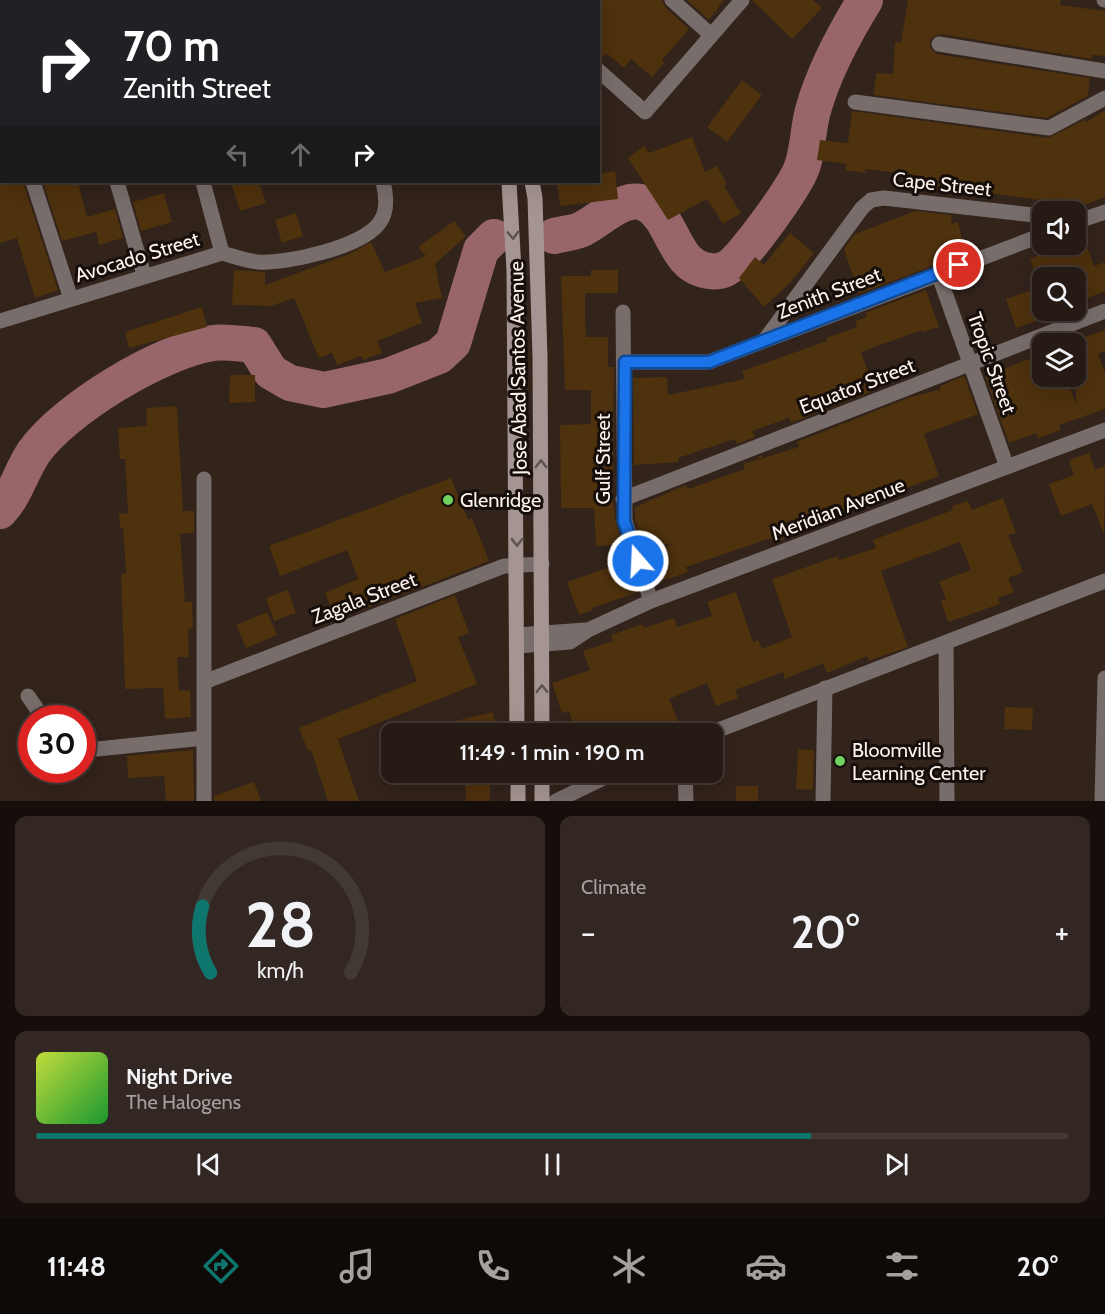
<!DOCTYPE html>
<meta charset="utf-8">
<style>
:root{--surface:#261a14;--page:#322722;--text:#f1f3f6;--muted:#a4a1a0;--line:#423834;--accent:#0f766e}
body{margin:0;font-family:Cabin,sans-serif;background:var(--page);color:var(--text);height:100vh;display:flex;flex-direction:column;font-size:22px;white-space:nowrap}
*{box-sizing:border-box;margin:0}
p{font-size:20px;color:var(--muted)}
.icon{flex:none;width:33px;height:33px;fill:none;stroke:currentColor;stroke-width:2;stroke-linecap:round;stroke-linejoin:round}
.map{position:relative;height:801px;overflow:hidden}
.side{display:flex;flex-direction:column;gap:15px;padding:15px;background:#150e0b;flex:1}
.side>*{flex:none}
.top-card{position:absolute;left:0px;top:0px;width:600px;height:183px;box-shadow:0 6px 24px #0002,0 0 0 2px var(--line);background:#202124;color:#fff;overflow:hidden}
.controls{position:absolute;left:1032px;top:201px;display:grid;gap:12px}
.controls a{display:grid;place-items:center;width:54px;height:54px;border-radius:12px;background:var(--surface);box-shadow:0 6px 24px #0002,0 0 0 2px var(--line);font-size:30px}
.speed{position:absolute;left:18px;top:705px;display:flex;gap:12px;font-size:30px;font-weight:700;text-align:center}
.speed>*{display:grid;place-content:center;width:78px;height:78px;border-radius:50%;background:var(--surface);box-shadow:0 6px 24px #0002,0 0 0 2px var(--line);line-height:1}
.speed .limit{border:9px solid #d22;background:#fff;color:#111}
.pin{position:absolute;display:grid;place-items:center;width:51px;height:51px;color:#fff;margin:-26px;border:3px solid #fff;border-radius:50%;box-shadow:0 2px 6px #0007}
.me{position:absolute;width:66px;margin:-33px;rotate:341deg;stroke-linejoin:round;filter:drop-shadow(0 0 4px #0008)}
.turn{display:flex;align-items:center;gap:21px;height:126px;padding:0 24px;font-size:27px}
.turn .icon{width:78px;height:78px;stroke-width:2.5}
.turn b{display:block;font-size:42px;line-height:51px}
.lanes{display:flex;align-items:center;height:57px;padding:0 24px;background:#0003;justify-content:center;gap:30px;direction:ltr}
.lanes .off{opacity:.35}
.big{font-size:45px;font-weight:600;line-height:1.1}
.side .tile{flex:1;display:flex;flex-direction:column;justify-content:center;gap:9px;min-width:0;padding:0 21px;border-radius:12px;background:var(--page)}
.side .dial{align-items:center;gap:0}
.dial svg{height:156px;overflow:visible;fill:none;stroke:var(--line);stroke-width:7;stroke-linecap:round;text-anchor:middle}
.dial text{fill:var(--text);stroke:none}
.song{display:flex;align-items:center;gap:18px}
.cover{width:72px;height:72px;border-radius:9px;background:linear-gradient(135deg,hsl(70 70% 55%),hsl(130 70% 35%))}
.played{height:6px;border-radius:3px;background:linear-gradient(90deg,var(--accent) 75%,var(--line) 75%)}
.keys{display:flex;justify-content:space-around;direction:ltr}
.heat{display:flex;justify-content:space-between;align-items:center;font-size:33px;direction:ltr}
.side .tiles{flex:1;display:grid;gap:15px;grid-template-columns:1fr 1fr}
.tile:last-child{grid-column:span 2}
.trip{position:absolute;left:381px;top:723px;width:342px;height:60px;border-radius:12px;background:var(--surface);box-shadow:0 6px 24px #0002,0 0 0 2px var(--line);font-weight:600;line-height:60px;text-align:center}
.tab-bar{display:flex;height:96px;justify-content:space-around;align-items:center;background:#0f0a08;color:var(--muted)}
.tab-bar .icon{width:42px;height:42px}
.tab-bar .selected{color:var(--accent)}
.tab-bar b{font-size:27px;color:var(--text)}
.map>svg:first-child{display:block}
</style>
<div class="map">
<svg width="1105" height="801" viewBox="0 0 1105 801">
<rect width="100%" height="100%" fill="#32231b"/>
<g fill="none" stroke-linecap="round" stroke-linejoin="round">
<path stroke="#98666a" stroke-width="36" d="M 554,236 C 562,234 572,233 580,230 C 599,222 624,193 646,204 C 675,219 672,267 710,271 C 716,272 722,271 727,268 C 743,260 790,192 799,174 C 809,155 807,128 814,107 C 824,72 846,31 865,0
M 0,511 C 16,494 21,471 34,452 C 65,409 160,351 213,343 C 225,341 241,344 254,345 L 271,372 L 290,383 L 324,390 L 388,376 L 439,356 L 453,343 L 481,250 L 494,237"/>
</g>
<path fill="#4e310d" d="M 598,0 L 662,0 L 665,7 L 689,29 L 662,60 L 664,63 L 652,77 L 631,59 L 624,68 L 607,54 L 598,60 Z
M 687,0 L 724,0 L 709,20 Z
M 752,0 L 813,0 L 822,8 L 792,39 Z
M 908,0 L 1061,0 L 1060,5 L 1105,11 L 1105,56 L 1092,55 L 1092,59 L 941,34 L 931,38 L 930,48 L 937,54 L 1090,78 L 1088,96 L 1047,118 L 874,95 L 876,73 L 893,74 L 895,42 L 901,43 Z
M 742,80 L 762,95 L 727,142 L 707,127 Z
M 1105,110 L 1105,197 L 1071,210 L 1054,209 L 1054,202 L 947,187 L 948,192 L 912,187 L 914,175 L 865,169 L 865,173 L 846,170 L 846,164 L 817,160 L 820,140 L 848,143 L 852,111 L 1048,138 L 1086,119 L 1085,123 Z
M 692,137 L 705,172 L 717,166 L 727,184 L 724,186 L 741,213 L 723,224 L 707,199 L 668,220 L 628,158 L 644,146 L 649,153 Z
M 615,171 L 618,199 L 560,206 L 557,182 L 598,182 L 598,174 Z
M 0,182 L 23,182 L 58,290 L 35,298 L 17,238 L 0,243 Z
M 43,182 L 78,182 L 87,217 L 115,209 L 123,238 L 99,245 L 96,232 L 62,241 Z
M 231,182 L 259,182 L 266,203 L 240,211 Z
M 164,193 L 172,222 L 141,231 L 133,202 Z
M 915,211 L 951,215 L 952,224 L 958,222 L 965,251 L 938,258 L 940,263 L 859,294 L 844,249 L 855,234 Z
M 296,213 L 303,236 L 282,243 L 275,220 Z
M 454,221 L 466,236 L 435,264 L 442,298 L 415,303 L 422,323 L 377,341 L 382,353 L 363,360 L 361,356 L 337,365 L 332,353 L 319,358 L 294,298 L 271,306 L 232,305 L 234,270 L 265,272 L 265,285 L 352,253 L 371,242 L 385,272 L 426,256 L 418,247 Z
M 790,233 L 814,253 L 790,283 L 764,307 L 739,278 L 755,257 L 764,265 Z
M 1065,244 L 1086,244 L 1094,266 L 1105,262 L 1105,291 L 1076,303 L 1076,278 L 1037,278 L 1030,259 Z
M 591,270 L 618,270 L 618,293 L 585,293 L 585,314 L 586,337 L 608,337 L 608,367 L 614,367 L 613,498 L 616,524 L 623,545 L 596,546 L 594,508 L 561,508 L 560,425 L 591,424 L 591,390 L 565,390 L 561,276 L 591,276 Z
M 1034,289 L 1045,318 L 1016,328 L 1006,299 Z
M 926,290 L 939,327 L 922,332 L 922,330 L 861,352 L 875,390 L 791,423 L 789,418 L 752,431 L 755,437 L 737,444 L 735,439 L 678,458 L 679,462 L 634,465 L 633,378 L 667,377 L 668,395 L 745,379 L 742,371 L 827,341 L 826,338 L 857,327 L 855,321 L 867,317 L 865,313 Z
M 202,307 L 207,327 L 129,348 L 125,332 Z
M 1105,330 L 1105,351 L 1098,354 L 1105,373 L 1105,409 L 1059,425 L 1061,430 L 1038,438 L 1036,433 L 1009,443 L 985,376 L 1042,354 L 1042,389 L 1067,380 L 1076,404 L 1076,340 Z
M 230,375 L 255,375 L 255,402 L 229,403 Z
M 964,376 L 978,414 L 924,434 L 939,476 L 831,517 L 830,514 L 796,526 L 799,534 L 773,543 L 771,538 L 686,567 L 688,572 L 656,583 L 646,554 L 673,544 L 643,545 L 635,519 L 635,507 L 686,485 L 688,489 L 745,469 L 743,464 L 763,458 L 755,458 L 762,455 L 763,458 L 799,447 L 797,442 L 908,398 L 941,389 L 940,386 Z
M 177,406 L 183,511 L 194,511 L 194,533 L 180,534 L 185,602 L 192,602 L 193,628 L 188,629 L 189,657 L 177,657 L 179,691 L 190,690 L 191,717 L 165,719 L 163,688 L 125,689 L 121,574 L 126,573 L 123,528 L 120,529 L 119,514 L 128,513 L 125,459 L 120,459 L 118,428 L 147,426 L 146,408 Z
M 1089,453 L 1095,470 L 1105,466 L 1104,534 L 1092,504 L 1061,516 L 1049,484 L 1074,475 L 1069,460 Z
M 451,478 L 468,520 L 472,518 L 489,561 L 336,620 L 325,593 L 358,579 L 347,550 L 280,576 L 269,546 Z
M 1003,498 L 1016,533 L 1008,535 L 1023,572 L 1008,578 L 1014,592 L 998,598 L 1000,604 L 948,622 L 941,601 L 946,599 L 939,582 L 971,570 L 960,542 L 881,571 L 908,647 L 868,661 L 867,656 L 827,673 L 823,663 L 785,679 L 783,672 L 735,690 L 738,698 L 716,706 L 707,683 L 669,699 L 680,726 L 661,734 L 576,734 L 569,711 L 562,713 L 552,683 L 590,670 L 583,651 L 613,641 L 611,635 L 643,624 L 644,628 L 674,618 L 677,627 L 712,616 L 707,602 L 736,592 L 753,642 L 758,640 L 762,649 L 792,637 L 772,579 L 838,556 L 839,560 L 876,548 L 873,540 L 953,510 L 952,506 L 968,501 L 972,510 Z
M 628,561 L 638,592 L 592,608 L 593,610 L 579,615 L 567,582 Z
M 288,590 L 296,613 L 274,621 L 266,598 Z
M 455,595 L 469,633 L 458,637 L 477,684 L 338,739 L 359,801 L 328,801 L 311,750 L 308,751 L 299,728 L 417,681 L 395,619 Z
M 267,612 L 277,635 L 246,648 L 236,625 Z
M 1005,707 L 1033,708 L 1032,730 L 1004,729 Z
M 493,712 L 498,734 L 430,734 L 429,727 Z
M 798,749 L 814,750 L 813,790 L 796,789 Z
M 193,750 L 194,801 L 166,801 L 164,776 L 128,778 L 127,756 Z
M 465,775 L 490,775 L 490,801 L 466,801 Z
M 254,782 L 261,801 L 214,801 L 214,796 Z
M 736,786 L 758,786 L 758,801 L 736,801 Z"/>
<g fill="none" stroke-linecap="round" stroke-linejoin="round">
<path stroke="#776d6b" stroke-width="15" d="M 68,0 L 69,2
M 216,0 L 217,2
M 522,0 L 524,2
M 672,0 L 711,35
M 1104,0 L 1105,0
M 939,44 L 1105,71
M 0,70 L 2,76
M 598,70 L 645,112 L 742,0
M 855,102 L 1049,128 L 1105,98
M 33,182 L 71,299
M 117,182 L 144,275
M 203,182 L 222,253
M 1076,222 L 1105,212
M 938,273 L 1007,467
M 623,312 L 625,521 L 651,601
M 0,321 L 222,253 C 233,256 246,261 258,262 C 286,264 364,247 380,222 C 388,211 386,194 383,182
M 764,341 L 862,208 L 871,200 L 884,198 L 1042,216
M 625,362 L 709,362 L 1042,235
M 623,499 L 1105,311
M 517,635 L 585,630
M 946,644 L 947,801
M 517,646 L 570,642 L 588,630 L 651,601 L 1105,430
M 204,682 L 504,566 L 542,564
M 28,696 L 43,718
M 708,734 L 1105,581
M 82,747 L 97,749 L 204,738
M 685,772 L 686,801
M 204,801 L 204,479
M 556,801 L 616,772
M 823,801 L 825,688
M 1102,801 L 1105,678"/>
<path stroke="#a59592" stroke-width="15" d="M 343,0 L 344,2
M 374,0 L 375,2
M 509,182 L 514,270 L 517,734
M 532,182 L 535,198 L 540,357 L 542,734
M 518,772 L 518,801
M 542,801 L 542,772"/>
</g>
<defs><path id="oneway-chevron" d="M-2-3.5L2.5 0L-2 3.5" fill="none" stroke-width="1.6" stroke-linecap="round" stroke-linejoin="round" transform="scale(1.5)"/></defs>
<g stroke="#5d524e">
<use href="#oneway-chevron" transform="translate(513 235) rotate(88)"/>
<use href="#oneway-chevron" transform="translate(541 464) rotate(-90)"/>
<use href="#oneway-chevron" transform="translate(517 542) rotate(90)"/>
<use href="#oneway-chevron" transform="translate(542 689) rotate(-90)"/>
</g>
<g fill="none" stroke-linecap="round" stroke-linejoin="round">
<defs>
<path id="route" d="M 638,561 L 624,521 L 625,362 L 709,362 L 959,265"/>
</defs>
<use href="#route" stroke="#114b97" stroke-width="15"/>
<use href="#route" stroke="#1a73e8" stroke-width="10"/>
</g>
<g fill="#71d35e" stroke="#150e0b" stroke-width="2">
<circle cx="448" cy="500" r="6"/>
<circle cx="840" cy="761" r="6"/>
</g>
<g text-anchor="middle" stroke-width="6" stroke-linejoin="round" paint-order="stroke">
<g font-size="20" fill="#fdf2ec" stroke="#150e0b">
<text transform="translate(942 184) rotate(6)" y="7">Cape Street</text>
<text transform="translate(137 257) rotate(-17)" y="7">Avocado Street</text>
<text transform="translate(829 293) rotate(-21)" y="7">Zenith Street</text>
<text transform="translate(992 363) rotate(70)" y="7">Tropic Street</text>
<text transform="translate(518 368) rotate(-91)" y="7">Jose Abad Santos Avenue</text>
<text transform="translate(857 386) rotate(-21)" y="7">Equator Street</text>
<text transform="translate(603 459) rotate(-90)" y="7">Gulf Street</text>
<text transform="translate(838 509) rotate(-21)" y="7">Meridian Avenue</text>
<text transform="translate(364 598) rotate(-21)" y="7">Zagala Street</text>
</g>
<g font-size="20" fill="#fdf2ec" stroke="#150e0b" text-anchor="start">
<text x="460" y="507">Glenridge</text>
<text x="852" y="757">Bloomville<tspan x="852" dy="23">Learning Center</tspan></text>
</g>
</g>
</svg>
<div class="controls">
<a><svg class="icon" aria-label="sound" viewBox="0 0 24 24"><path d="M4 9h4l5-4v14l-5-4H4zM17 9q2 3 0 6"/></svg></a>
<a><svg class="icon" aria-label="search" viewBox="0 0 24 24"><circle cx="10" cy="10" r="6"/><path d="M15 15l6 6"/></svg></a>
<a><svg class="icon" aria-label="layers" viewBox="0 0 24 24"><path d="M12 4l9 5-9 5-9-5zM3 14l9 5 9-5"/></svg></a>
</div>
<div class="speed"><div class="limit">30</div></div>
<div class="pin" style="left:959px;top:265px;background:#d93025"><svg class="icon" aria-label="arrive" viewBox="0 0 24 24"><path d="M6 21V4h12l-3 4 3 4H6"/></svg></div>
<svg class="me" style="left:638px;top:561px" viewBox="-20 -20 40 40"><circle r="17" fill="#1a73e8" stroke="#fff" stroke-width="3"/><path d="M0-11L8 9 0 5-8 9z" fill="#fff"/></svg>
<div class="trip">11:49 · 1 min · 190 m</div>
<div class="top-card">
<div class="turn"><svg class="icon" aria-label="right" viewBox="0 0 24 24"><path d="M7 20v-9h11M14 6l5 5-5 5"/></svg><div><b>70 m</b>Zenith Street</div></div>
<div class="lanes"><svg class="icon off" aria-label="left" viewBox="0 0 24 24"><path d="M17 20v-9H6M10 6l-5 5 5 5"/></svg><svg class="icon off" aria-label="ahead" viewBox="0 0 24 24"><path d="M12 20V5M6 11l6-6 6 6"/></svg><svg class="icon" aria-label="right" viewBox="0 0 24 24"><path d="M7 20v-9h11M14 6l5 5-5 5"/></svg></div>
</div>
</div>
<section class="side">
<div class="tiles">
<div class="tile dial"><svg viewBox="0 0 100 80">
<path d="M14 69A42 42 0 1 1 86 69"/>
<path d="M14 69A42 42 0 0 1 10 35" stroke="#0f766e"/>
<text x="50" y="56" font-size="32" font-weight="700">28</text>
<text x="50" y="72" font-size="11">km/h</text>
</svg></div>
<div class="tile"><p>Climate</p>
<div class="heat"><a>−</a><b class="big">20°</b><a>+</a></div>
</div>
<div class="tile">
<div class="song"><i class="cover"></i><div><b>Night Drive</b><p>The Halogens</p></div></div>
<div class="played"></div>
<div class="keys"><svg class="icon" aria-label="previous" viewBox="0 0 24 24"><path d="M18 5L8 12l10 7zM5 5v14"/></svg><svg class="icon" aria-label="pause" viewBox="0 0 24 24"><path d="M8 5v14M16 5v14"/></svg><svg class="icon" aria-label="next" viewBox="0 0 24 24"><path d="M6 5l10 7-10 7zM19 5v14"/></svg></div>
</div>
</div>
</section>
<nav class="tab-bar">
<b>11:48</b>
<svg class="icon selected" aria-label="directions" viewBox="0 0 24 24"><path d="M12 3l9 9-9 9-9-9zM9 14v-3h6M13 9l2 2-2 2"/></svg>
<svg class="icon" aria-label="music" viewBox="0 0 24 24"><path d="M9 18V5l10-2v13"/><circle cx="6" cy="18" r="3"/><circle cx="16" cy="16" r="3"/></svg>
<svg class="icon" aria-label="phone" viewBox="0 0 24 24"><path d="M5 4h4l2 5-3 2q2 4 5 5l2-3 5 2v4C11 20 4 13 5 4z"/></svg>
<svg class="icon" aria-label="climate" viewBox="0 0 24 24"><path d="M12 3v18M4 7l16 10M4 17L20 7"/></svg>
<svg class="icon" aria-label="car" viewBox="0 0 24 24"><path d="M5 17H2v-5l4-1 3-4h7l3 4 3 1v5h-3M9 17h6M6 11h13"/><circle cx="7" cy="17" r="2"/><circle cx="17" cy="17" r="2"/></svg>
<svg class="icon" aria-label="filters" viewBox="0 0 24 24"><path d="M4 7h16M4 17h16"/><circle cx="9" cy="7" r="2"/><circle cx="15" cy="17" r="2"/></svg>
<b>20°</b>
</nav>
